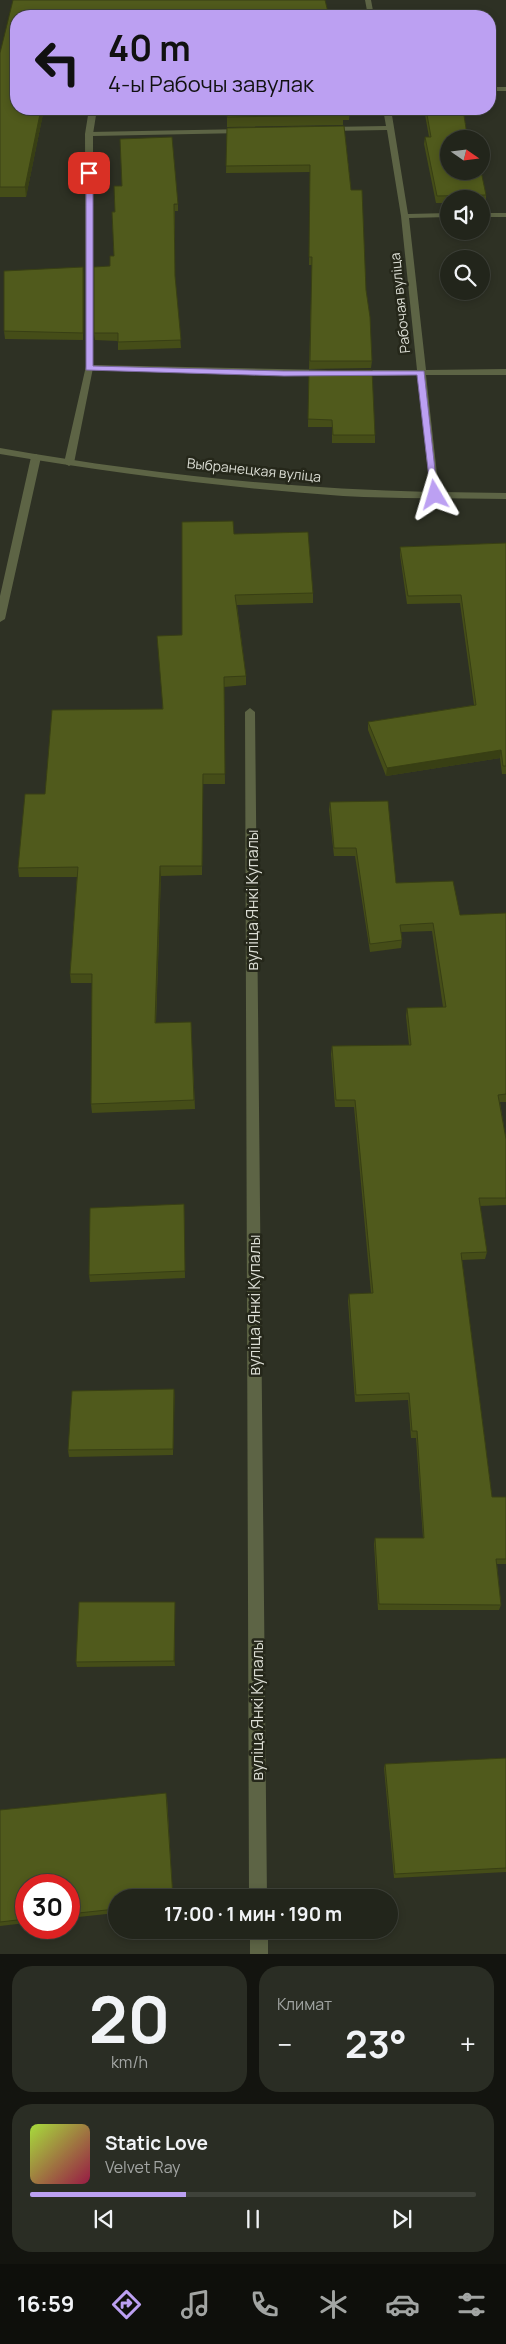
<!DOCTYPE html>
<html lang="ru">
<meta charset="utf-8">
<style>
:root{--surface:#22251b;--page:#2a2d24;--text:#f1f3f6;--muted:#a2a5a3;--line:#3f423a;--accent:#bca0f2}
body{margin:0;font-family:Manrope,sans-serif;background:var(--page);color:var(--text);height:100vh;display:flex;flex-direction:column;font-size:19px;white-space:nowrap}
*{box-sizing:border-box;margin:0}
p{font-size:16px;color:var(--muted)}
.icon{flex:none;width:28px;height:28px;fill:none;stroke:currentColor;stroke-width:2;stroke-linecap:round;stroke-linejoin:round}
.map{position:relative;height:1954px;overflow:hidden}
.sheet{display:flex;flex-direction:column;gap:12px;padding:12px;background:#13140f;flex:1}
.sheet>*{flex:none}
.banner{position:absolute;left:10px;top:10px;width:486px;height:105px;border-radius:20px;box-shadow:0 2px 8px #0003,0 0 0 1px var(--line);background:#bca0f2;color:#111;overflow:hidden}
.needle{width:32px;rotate:104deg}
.buttons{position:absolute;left:440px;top:130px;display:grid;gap:10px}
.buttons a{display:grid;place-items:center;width:50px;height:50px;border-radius:50%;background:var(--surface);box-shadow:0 2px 8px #0003,0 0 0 1px var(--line);font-size:25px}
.speed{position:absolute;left:15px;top:1874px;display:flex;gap:10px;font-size:25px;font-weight:700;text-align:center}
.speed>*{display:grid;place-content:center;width:65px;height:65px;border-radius:50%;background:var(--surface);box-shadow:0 2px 8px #0003,0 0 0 1px var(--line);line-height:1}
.speed .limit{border:8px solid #d22;background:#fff;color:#111}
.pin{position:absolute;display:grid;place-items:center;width:42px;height:42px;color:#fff;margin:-21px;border-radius:10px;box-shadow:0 2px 8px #0006}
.me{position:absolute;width:55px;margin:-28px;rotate:353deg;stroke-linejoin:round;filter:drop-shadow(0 0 4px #0008)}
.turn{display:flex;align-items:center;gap:18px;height:105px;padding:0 15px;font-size:22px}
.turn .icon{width:65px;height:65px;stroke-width:2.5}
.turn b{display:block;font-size:35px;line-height:42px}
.big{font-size:38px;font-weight:700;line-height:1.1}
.sheet .tile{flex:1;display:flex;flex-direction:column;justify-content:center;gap:8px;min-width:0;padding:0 18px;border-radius:20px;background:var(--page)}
.sheet .dial{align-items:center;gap:0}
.dial b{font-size:65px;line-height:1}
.song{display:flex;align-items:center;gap:15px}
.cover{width:60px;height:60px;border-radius:8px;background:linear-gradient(135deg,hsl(80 70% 55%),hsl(340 70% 35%))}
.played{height:5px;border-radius:2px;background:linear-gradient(90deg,var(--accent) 35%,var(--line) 35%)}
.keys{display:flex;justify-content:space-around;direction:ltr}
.heat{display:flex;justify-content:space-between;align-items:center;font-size:28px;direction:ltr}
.sheet .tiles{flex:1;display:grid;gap:12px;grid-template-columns:1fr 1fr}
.tile:last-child{grid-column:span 2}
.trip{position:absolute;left:108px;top:1889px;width:290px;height:50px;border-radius:25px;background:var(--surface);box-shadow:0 2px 8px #0003,0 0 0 1px var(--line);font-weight:700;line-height:50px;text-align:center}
.menu{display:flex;height:80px;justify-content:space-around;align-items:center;background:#0e0f0b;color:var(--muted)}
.menu .icon{width:35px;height:35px}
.menu .active{color:var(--accent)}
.menu b{font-size:22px;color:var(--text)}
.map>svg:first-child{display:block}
</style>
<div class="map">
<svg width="506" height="1954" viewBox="0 0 506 1954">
<rect width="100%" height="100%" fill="#2e3124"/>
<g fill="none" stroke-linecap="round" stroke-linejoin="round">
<path fill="#5d6445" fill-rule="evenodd" d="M 89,109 L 97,109 L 93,134 L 89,136 L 85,134 Z
M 86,366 L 93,368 L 74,463 L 69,466 L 64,463 Z
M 36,454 L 41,457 L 5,619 L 0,622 L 0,596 L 31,457 Z"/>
<path fill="#5d6445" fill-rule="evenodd" d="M 365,0 L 371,0 L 374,16 L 368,16 Z
M 490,87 L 506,87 L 506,91 L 490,91 Z
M 383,109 L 391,109 L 408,214 L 449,213 L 449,217 L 409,218 L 426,370 L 506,369 L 506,375 L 426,375 L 439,492 L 506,493 L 506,499 C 452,498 397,499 343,496 C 228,488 113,473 0,454 L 0,448 C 142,473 286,489 430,492 L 418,375 L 356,376 L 352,373 L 356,370 L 417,370 L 401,216 L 387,130 L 328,131 L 324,129 L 328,127 L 386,126 Z
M 246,129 L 247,131 L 243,133 L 93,136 L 93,365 L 326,370 L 330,373 L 326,376 L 86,370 L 85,134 L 89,132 Z
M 481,213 L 506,213 L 506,217 L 481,217 Z
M 250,708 L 255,712 L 267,1898 L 249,1898 L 245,712 Z
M 250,1930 L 268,1930 L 268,1954 L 250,1954 Z"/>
</g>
<path fill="#454d18" d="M 10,15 L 16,16 L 44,109 L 26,197 L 0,197 L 0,53 Z
M 227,109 L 350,110 L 349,120 L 343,120 L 343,125 L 227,127 Z
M 424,109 L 463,109 L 467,135 L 486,195 L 486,203 L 481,203 L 481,199 L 449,199 L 449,203 L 436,203 L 424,144 L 425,137 L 429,137 Z
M 344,126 L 351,190 L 366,290 L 372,361 L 371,368 L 309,369 L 312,265 L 309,265 L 310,172 L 226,173 L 227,128 Z
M 178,204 L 178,211 L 175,211 L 175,279 L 181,348 L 118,350 L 118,341 L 95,340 L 94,333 L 110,266 L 114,256 L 112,212 Z
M 84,275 L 83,340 L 5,339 L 4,331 Z
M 309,371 L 375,435 L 375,443 L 332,443 L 332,427 L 308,427 Z
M 234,534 L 313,593 L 313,603 L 237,605 L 246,676 L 246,685 L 224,687 L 225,784 L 203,784 L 202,875 L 161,876 L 156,1023 L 191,1022 L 195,1109 L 92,1113 L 91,1104 L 92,983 L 71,983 L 70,974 L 77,877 L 19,877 L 18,868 L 45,794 L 162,709 L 182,635 Z
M 506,543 L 506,774 L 502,774 L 500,758 L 386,776 L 368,730 L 368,722 L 474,705 L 460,603 L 407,604 L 400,555 L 400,547 Z
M 330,802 L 396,883 L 460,915 L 506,913 L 506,1102 L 500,1102 L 506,1139 L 506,1205 L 480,1206 L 487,1252 L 485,1259 L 462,1260 L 492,1497 L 506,1497 L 506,1564 L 497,1564 L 501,1605 L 499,1610 L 378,1610 L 374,1544 L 375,1538 L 423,1538 L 416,1438 L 411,1438 L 408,1400 L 355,1402 L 348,1301 L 349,1294 L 371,1293 L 354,1107 L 335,1107 L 331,1054 L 332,1046 L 409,1045 L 406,1016 L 407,1008 L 443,1007 L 432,931 L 401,932 L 402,940 L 401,948 L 370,952 L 355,856 L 334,856 L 329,810 Z
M 184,1204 L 185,1278 L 90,1282 L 89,1275 Z
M 174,1389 L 173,1455 L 69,1457 L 68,1450 Z
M 175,1607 L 175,1666 L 77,1667 L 76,1662 Z
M 506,1758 L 506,1872 L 394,1878 L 384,1768 L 385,1764 Z
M 167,1797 L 173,1898 L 116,1898 L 116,1913 L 69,1918 L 69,1885 L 26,1885 L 26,1923 L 0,1926 L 0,1810 Z"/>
<path fill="#383f14" d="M 41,109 L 44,109 L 26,197 L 25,187 Z
M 83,267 L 84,275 L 83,340 Z
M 501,750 L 500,758 L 386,776 L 387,768 Z
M 160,866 L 161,876 L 155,1033 L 155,1023 Z
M 174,1389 L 175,1396 L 173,1455 L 173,1449 Z
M 175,1602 L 175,1666 L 174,1661 Z"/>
<path fill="#505a1c" stroke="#383f14" d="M 13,0 L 325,0 L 329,16 L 16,16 L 16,109 L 41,109 L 25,187 L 0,187 L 0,53 Z
M 227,109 L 350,109 L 350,110 L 343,110 L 343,115 L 227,117 Z
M 426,109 L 463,109 L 467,135 L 472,135 L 473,139 L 449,139 L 449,171 L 481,171 L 486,195 L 437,196 L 425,137 L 431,137 Z
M 344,126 L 351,190 L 362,190 L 366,290 L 370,317 L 372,361 L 310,361 L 312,257 L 309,257 L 310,165 L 226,166 L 227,128 Z
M 172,137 L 178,204 L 174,204 L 175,276 L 181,340 L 118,342 L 118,333 L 94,333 L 94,267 L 110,266 L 110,256 L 114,256 L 112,212 L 115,212 L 114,186 L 122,186 L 120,139 Z
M 83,267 L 83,333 L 4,331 L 4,271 Z
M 372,370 L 375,435 L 333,435 L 332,420 L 308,419 L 309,371 Z
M 233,521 L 234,534 L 308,532 L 313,593 L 235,595 L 246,676 L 224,677 L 225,774 L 203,774 L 202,866 L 160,866 L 155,1023 L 191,1022 L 194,1100 L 91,1104 L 92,974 L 70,974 L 78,867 L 18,868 L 25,794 L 45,794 L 52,710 L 163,709 L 157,636 L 182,635 L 182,522 Z
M 506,543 L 506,766 L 503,766 L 501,750 L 387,768 L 368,722 L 476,705 L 461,595 L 408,596 L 400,547 Z
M 388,801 L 396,883 L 453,881 L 460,915 L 506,913 L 506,1094 L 498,1095 L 506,1139 L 506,1198 L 479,1198 L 487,1252 L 461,1253 L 492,1497 L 506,1497 L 506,1559 L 496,1559 L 501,1605 L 379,1604 L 375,1538 L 424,1538 L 417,1431 L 412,1431 L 409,1393 L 356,1395 L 349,1294 L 373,1293 L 355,1100 L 336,1100 L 332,1046 L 411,1045 L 407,1008 L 446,1007 L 433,923 L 400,925 L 402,940 L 370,944 L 356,848 L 334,848 L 330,802 Z
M 184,1204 L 185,1271 L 89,1275 L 90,1208 Z
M 174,1389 L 173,1449 L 68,1450 L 72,1391 Z
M 79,1602 L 175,1602 L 174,1661 L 76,1662 Z
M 506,1758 L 506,1868 L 395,1874 L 385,1764 Z
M 166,1793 L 173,1898 L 116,1898 L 116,1909 L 69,1914 L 69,1885 L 26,1885 L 26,1919 L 0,1922 L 0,1810 Z"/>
<path fill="#bca0f2" stroke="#7a689d" d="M 89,171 L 93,173 L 93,366 L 284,371 L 424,371 L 438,497 L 431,495 L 417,375 L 284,376 L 86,370 L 86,173 Z"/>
<g text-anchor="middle" stroke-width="5" stroke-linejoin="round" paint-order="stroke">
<g font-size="14" fill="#dbddd4" stroke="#25271a">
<text transform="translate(400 303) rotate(-96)" y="5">Рабочая вуліца</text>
<text transform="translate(254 470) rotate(6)" y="5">Выбранецкая вуліца</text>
</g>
<g font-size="16" fill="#dbddd4" stroke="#25271a">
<text transform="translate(252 900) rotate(-90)" y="6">вуліца Янкі Купалы</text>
<text transform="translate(254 1305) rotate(-90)" y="6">вуліца Янкі Купалы</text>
<text transform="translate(257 1710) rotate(-90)" y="6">вуліца Янкі Купалы</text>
</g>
</g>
</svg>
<div class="buttons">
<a><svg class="needle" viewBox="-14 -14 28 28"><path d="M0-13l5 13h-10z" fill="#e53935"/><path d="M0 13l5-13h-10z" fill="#a2a5a3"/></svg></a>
<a><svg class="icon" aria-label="sound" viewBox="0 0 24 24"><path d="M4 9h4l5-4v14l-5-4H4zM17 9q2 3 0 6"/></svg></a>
<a><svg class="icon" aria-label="search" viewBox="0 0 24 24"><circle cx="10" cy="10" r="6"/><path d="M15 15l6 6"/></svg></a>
</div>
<div class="speed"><div class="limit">30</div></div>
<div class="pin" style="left:89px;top:173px;background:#d93025"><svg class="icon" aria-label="arrive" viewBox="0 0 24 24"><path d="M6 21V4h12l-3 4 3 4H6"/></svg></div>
<svg class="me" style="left:435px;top:495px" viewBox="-20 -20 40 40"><path d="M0-17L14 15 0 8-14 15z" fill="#bca0f2" stroke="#fff" stroke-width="4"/></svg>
<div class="trip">17:00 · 1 мин · 190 m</div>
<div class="banner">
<div class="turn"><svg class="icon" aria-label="left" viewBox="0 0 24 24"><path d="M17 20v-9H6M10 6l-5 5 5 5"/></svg><div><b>40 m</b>4-ы Рабочы завулак</div></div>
</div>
</div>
<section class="sheet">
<div class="tiles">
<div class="tile dial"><b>20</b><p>km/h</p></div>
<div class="tile"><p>Климат</p>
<div class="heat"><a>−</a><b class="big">23°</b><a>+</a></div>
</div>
<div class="tile">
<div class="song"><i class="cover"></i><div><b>Static Love</b><p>Velvet Ray</p></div></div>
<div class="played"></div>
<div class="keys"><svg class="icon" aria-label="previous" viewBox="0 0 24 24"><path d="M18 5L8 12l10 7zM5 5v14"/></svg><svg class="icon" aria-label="pause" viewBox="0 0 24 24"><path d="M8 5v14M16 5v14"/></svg><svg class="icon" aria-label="next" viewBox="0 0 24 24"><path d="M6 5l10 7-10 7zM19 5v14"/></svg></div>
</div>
</div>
</section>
<nav class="menu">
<b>16:59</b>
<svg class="icon active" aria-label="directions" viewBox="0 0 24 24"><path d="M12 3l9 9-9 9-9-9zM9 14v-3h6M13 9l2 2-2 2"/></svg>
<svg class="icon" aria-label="music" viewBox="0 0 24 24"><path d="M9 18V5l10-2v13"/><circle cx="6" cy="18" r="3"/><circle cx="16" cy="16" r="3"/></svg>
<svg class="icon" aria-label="phone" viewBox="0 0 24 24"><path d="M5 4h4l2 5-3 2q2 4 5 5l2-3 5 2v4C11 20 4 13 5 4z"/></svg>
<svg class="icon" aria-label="climate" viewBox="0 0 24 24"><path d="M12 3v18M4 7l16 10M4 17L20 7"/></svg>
<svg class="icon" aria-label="car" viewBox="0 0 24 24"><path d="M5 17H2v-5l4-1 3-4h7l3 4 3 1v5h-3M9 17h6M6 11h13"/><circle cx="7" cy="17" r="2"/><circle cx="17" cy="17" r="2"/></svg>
<svg class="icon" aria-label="filters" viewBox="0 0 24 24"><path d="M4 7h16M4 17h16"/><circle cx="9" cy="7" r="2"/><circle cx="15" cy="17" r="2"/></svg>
</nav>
